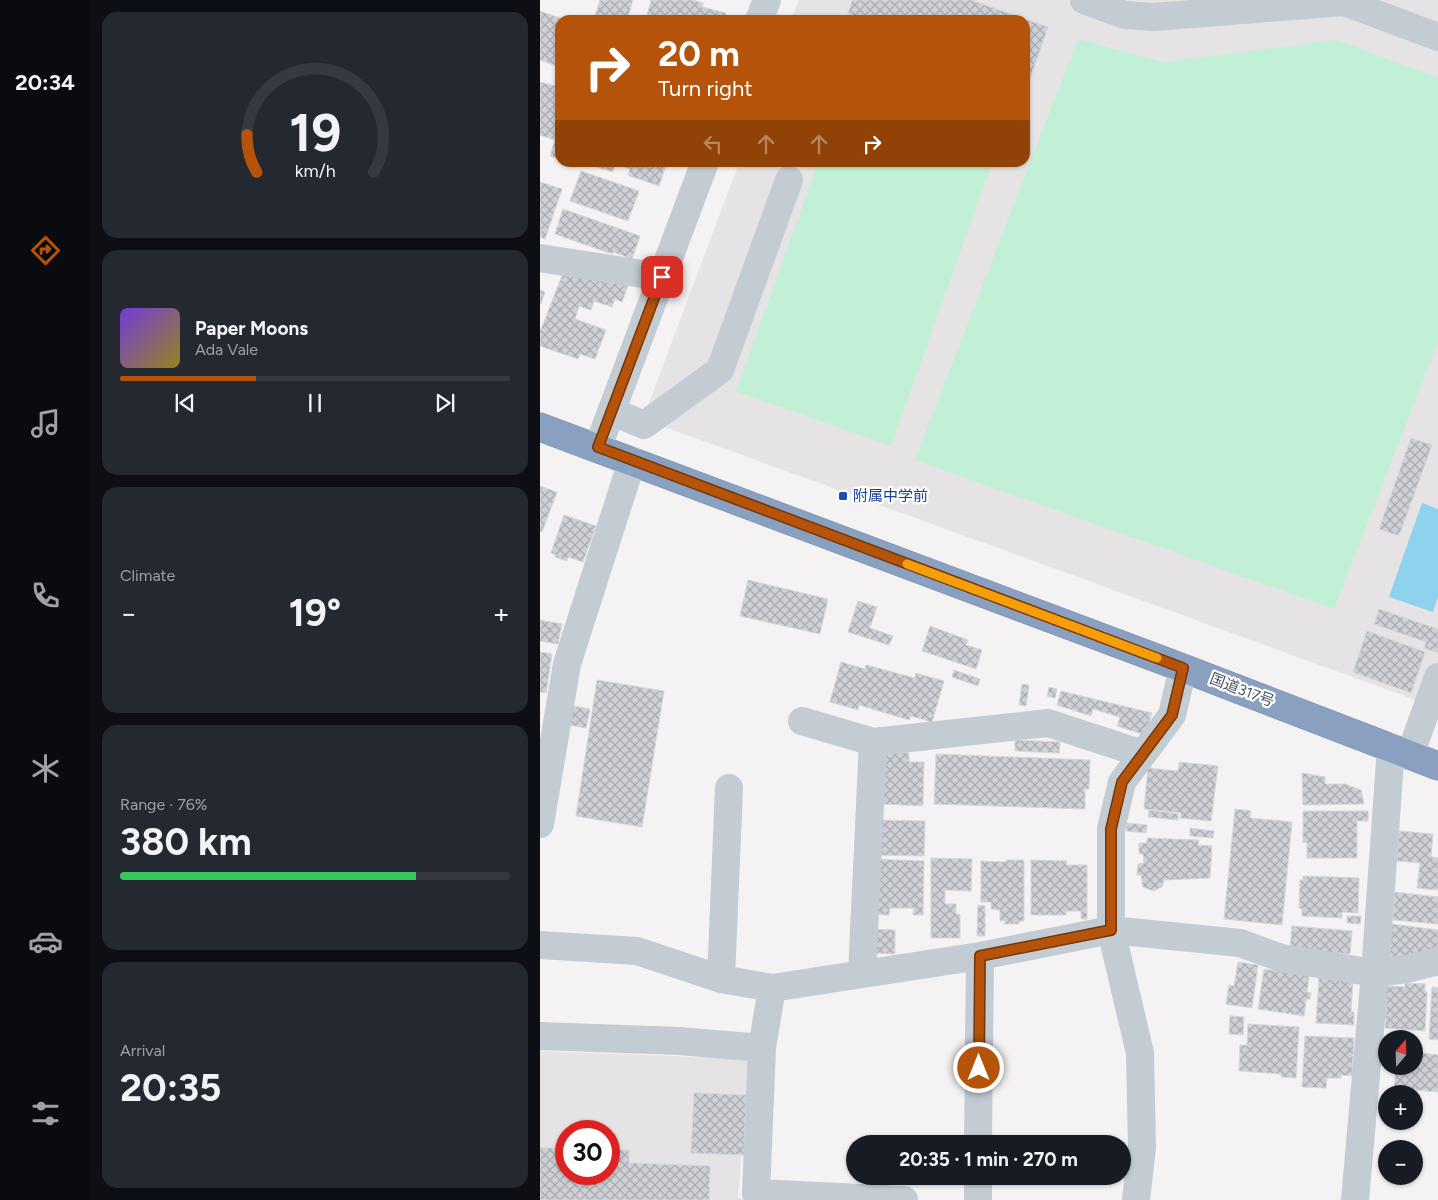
<!DOCTYPE html>
<meta charset="utf-8">
<style>
:root{--surface:#171b24;--page:#242831;--text:#f1f3f6;--muted:#9ea1a6;--line:#363941;--accent:#b45309}
body{margin:0;font-family:Figtree,"Noto Sans JP",sans-serif;background:var(--page);color:var(--text);height:100vh;display:flex;flex-direction:column;font-size:19px;white-space:nowrap}
*{box-sizing:border-box;margin:0}
p{font-size:16px;color:var(--muted)}
.icon{flex:none;width:28px;height:28px;fill:none;stroke:currentColor;stroke-width:2;stroke-linecap:round;stroke-linejoin:round}
.map{position:relative;flex:1;overflow:hidden}
.panel{display:flex;flex-direction:column;gap:12px;padding:12px;background:#0d0f14;width:450px}
.panel>*{flex:none}
.banner{position:absolute;left:15px;top:15px;width:475px;height:152px;border-radius:15px;box-shadow:0 1px 4px #0004;background:#b45309;color:#fff;overflow:hidden}
.needle{width:32px;rotate:19deg}
.controls{position:absolute;left:838px;top:1030px;display:grid;gap:10px}
.controls a{display:grid;place-items:center;width:45px;height:45px;border-radius:50%;background:var(--surface);box-shadow:0 1px 4px #0004;font-size:25px}
.speed{position:absolute;left:15px;top:1120px;display:flex;gap:10px;font-size:25px;font-weight:700;text-align:center}
.speed>*{display:grid;place-content:center;width:65px;height:65px;border-radius:50%;background:var(--surface);box-shadow:0 1px 4px #0004;line-height:1}
.speed .limit{border:8px solid #d22;background:#fff;color:#111}
.pin{position:absolute;display:grid;place-items:center;width:42px;height:42px;color:#fff;margin:-21px;border-radius:10px;box-shadow:0 2px 8px #0006}
.me{position:absolute;width:55px;margin:-28px;rotate:0deg;stroke-linejoin:round;filter:drop-shadow(0 0 4px #0008)}
.turn{display:flex;align-items:center;gap:18px;height:105px;padding:0 20px;font-size:22px}
.turn .icon{width:65px;height:65px;stroke-width:2.5}
.turn b{display:block;font-size:35px;line-height:42px}
.lanes{display:flex;align-items:center;height:48px;padding:0 20px;background:#0003;justify-content:center;gap:25px;direction:ltr}
.lanes .off{opacity:.35}
.big{font-size:38px;font-weight:700;line-height:1.1}
.panel .tile{flex:1;display:flex;flex-direction:column;justify-content:center;gap:8px;min-width:0;padding:0 18px;border-radius:15px;background:var(--page)}
.panel .dial{align-items:center;gap:0}
.dial svg{height:130px;overflow:visible;fill:none;stroke:var(--line);stroke-width:7;stroke-linecap:round;text-anchor:middle}
.dial text{fill:var(--text);stroke:none}
.song{display:flex;align-items:center;gap:15px}
.cover{width:60px;height:60px;border-radius:8px;background:linear-gradient(135deg,hsl(260 70% 55%),hsl(50 70% 35%))}
.played{height:5px;border-radius:2px;background:linear-gradient(90deg,var(--accent) 35%,var(--line) 35%)}
.keys{display:flex;justify-content:space-around;direction:ltr}
.heat{display:flex;justify-content:space-between;align-items:center;font-size:28px;direction:ltr}
.charge{height:8px;border-radius:4px;background:linear-gradient(90deg,#34c759 76%,var(--line) 0)}
.trip{position:absolute;left:306px;top:1135px;width:285px;height:50px;border-radius:25px;background:var(--surface);box-shadow:0 1px 4px #0004;font-weight:700;line-height:50px;text-align:center}
main{display:flex;flex:1;min-height:0}
.tabs{display:flex;flex-direction:column;width:90px;justify-content:space-around;align-items:center;background:#090b0e;color:var(--muted)}
.tabs .icon{width:35px;height:35px}
.tabs .on{color:var(--accent)}
.tabs b{font-size:22px;color:var(--text)}
.map>svg:first-child{display:block}
</style>
<main>
<nav class="tabs">
<b>20:34</b>
<svg class="icon on" aria-label="directions" viewBox="0 0 24 24"><path d="M12 3l9 9-9 9-9-9zM9 14v-3h6M13 9l2 2-2 2"/></svg>
<svg class="icon" aria-label="music" viewBox="0 0 24 24"><path d="M9 18V5l10-2v13"/><circle cx="6" cy="18" r="3"/><circle cx="16" cy="16" r="3"/></svg>
<svg class="icon" aria-label="phone" viewBox="0 0 24 24"><path d="M5 4h4l2 5-3 2q2 4 5 5l2-3 5 2v4C11 20 4 13 5 4z"/></svg>
<svg class="icon" aria-label="climate" viewBox="0 0 24 24"><path d="M12 3v18M4 7l16 10M4 17L20 7"/></svg>
<svg class="icon" aria-label="car" viewBox="0 0 24 24"><path d="M5 17H2v-5l4-1 3-4h7l3 4 3 1v5h-3M9 17h6M6 11h13"/><circle cx="7" cy="17" r="2"/><circle cx="17" cy="17" r="2"/></svg>
<svg class="icon" aria-label="filters" viewBox="0 0 24 24"><path d="M4 7h16M4 17h16"/><circle cx="9" cy="7" r="2"/><circle cx="15" cy="17" r="2"/></svg>
</nav>
<section class="panel">
<div class="tile dial"><svg viewBox="0 0 100 80">
<path d="M14 69A42 42 0 1 1 86 69"/>
<path d="M14 69A42 42 0 0 1 8 46" stroke="#b45309"/>
<text x="50" y="56" font-size="32" font-weight="700">19</text>
<text x="50" y="72" font-size="11">km/h</text>
</svg></div>
<div class="tile">
<div class="song"><i class="cover"></i><div><b>Paper Moons</b><p>Ada Vale</p></div></div>
<div class="played"></div>
<div class="keys"><svg class="icon" aria-label="previous" viewBox="0 0 24 24"><path d="M18 5L8 12l10 7zM5 5v14"/></svg><svg class="icon" aria-label="pause" viewBox="0 0 24 24"><path d="M8 5v14M16 5v14"/></svg><svg class="icon" aria-label="next" viewBox="0 0 24 24"><path d="M6 5l10 7-10 7zM19 5v14"/></svg></div>
</div>
<div class="tile"><p>Climate</p>
<div class="heat"><a>−</a><b class="big">19°</b><a>+</a></div>
</div>
<div class="tile"><p>Range · 76%</p><b class="big">380 km</b><div class="charge"></div></div>
<div class="tile"><p>Arrival</p><b class="big">20:35</b></div>
</section>
<div class="map">
<svg width="898" height="1200" viewBox="0 0 898 1200">
<defs>
<pattern id="building-cross-hatch" width="8" height="8" patternUnits="userSpaceOnUse" patternTransform="scale(1.25)"><rect width="8" height="8" fill="#ced0d6"/><path d="M0 0l8 8M0 8l8-8" fill="none" stroke="#a9abb1"/></pattern>
</defs>
<rect width="100%" height="100%" fill="#f4f2f2"/>
<path fill="#e5e3e4" fill-rule="evenodd" d="M 259,0 L 898,0 L 898,708 L 103,419 L 199,163 L 485,162 L 485,20 L 251,20 Z
M 0,1051 L 209,1059 L 198,1198 L 211,1200 L 0,1200 ZM 26,1131 L 69,1131 L 69,1174 L 26,1174 Z"/>
<path fill="#c1f0d7" d="M 538,39 L 623,62 L 797,40 L 898,78 L 898,342 L 794,609 L 375,460 Z
M 278,163 L 452,163 L 351,446 L 196,391 Z"/>
<path fill="#8ed2ed" d="M 882,503 L 898,509 L 898,597 L 893,612 L 849,597 Z"/>
<path fill="url(#building-cross-hatch)" stroke="#d6d7dd" d="M 60,0 L 93,0 L 87,20 L 74,17 L 73,20 L 56,20 L 54,19 Z
M 111,0 L 153,0 L 163,3 L 162,7 L 186,13 L 184,20 L 106,20 Z
M 312,0 L 431,0 L 508,27 L 485,93 L 485,20 L 316,20 L 307,17 Z
M 0,11 L 25,20 L 20,20 L 19,67 L 0,60 Z
M 0,82 L 20,87 L 20,159 L 10,156 L 15,140 L 0,135 Z
M 127,162 L 119,186 L 88,175 L 90,169 L 76,164 L 73,172 L 44,163 Z
M 41,171 L 99,191 L 88,221 L 30,201 Z
M 0,182 L 22,189 L 5,239 L 0,237 L 1,230 L 0,229 Z
M 23,209 L 100,236 L 92,259 L 73,252 L 72,254 L 15,234 Z
M 23,273 L 88,286 L 82,302 L 75,299 L 72,307 L 54,301 L 51,310 L 39,306 L 35,319 L 66,330 L 55,359 L 40,354 L 38,359 L 0,346 L 0,332 Z
M 0,290 L 5,292 L 1,304 L 0,304 Z
M 871,438 L 892,445 L 859,536 L 839,529 Z
M 0,486 L 17,492 L 2,532 L 0,531 Z
M 24,515 L 56,526 L 43,562 L 28,557 L 27,561 L 15,557 L 16,555 L 11,553 Z
M 208,580 L 288,599 L 280,634 L 200,616 Z
M 318,601 L 337,607 L 330,628 L 353,636 L 349,645 L 308,632 Z
M 839,609 L 898,629 L 898,653 L 884,648 L 886,642 L 834,624 Z
M 0,620 L 22,624 L 18,644 L 0,641 Z
M 390,626 L 428,640 L 426,645 L 442,650 L 436,669 L 382,651 Z
M 827,631 L 885,652 L 871,693 L 813,672 Z
M 0,652 L 12,654 L 6,693 L 0,692 Z
M 301,662 L 325,669 L 326,665 L 375,678 L 376,673 L 404,681 L 392,722 L 371,716 L 369,720 L 319,705 L 318,710 L 290,702 Z
M 414,670 L 440,679 L 438,686 L 412,677 Z
M 57,680 L 124,691 L 102,827 L 36,816 Z
M 482,684 L 489,685 L 486,706 L 479,705 Z
M 509,687 L 517,689 L 515,698 L 507,696 Z
M 521,691 L 612,713 L 605,735 L 577,726 L 580,717 L 553,709 L 551,716 L 517,705 Z
M 33,706 L 50,709 L 46,728 L 30,725 Z
M 475,740 L 520,742 L 519,753 L 475,751 Z
M 338,752 L 369,753 L 369,762 L 384,762 L 383,806 L 341,804 Z
M 396,754 L 550,760 L 549,789 L 545,789 L 545,809 L 394,804 Z
M 639,762 L 678,766 L 671,821 L 640,818 L 641,813 L 604,809 L 608,768 L 638,771 Z
M 762,773 L 785,777 L 785,784 L 805,784 L 821,790 L 824,804 L 763,805 Z
M 695,809 L 711,811 L 710,818 L 752,822 L 742,925 L 684,919 Z
M 609,810 L 638,814 L 638,820 L 608,817 Z
M 763,811 L 828,811 L 828,821 L 817,821 L 817,858 L 767,858 L 767,842 L 763,843 Z
M 333,820 L 385,821 L 384,856 L 332,855 Z
M 587,823 L 607,825 L 606,833 L 586,831 Z
M 650,828 L 674,831 L 673,838 L 650,836 Z
M 859,831 L 893,834 L 891,857 L 898,858 L 898,890 L 877,888 L 880,863 L 857,861 Z
M 607,838 L 659,840 L 658,845 L 672,846 L 670,878 L 624,880 L 622,887 L 613,891 L 603,887 L 601,875 L 597,875 L 598,864 L 604,863 L 603,854 L 599,854 L 599,843 L 607,843 Z
M 391,858 L 432,859 L 431,891 L 405,890 L 405,904 L 416,904 L 416,914 L 420,914 L 420,938 L 391,938 Z
M 332,859 L 384,861 L 383,915 L 373,915 L 374,908 L 350,908 L 349,915 L 331,914 Z
M 466,860 L 484,860 L 484,921 L 479,921 L 479,924 L 464,924 L 465,920 L 460,921 L 460,910 L 451,909 L 451,902 L 441,902 L 441,861 L 466,862 Z
M 491,860 L 527,861 L 526,865 L 547,865 L 547,919 L 541,919 L 541,911 L 526,911 L 526,915 L 491,915 Z
M 763,876 L 819,878 L 818,913 L 802,912 L 802,918 L 762,916 L 762,909 L 759,908 L 760,880 L 763,880 Z
M 855,892 L 898,897 L 898,924 L 853,920 Z
M 438,905 L 445,906 L 445,936 L 437,936 Z
M 807,916 L 821,916 L 820,924 L 807,923 Z
M 852,924 L 898,930 L 898,954 L 849,964 Z
M 752,926 L 812,931 L 810,954 L 750,949 Z
M 331,929 L 355,930 L 355,954 L 330,953 Z
M 698,962 L 718,965 L 712,1008 L 686,1004 L 689,985 L 694,986 Z
M 724,969 L 769,976 L 767,992 L 771,993 L 770,999 L 766,999 L 764,1016 L 718,1009 Z
M 779,978 L 813,980 L 811,1012 L 814,1012 L 814,1025 L 776,1023 Z
M 865,983 L 885,984 L 885,992 L 887,992 L 885,1031 L 845,1028 L 847,986 L 865,987 Z
M 892,987 L 898,988 L 898,1040 L 889,1039 Z
M 690,1016 L 704,1017 L 703,1035 L 689,1034 Z
M 708,1024 L 759,1027 L 756,1078 L 741,1077 L 741,1074 L 699,1071 L 700,1045 L 707,1045 Z
M 765,1036 L 814,1038 L 812,1076 L 801,1075 L 801,1078 L 787,1078 L 786,1088 L 762,1087 Z
M 874,1052 L 898,1055 L 898,1092 L 854,1088 L 856,1066 L 874,1066 Z
M 154,1093 L 206,1095 L 204,1155 L 151,1153 Z
M 0,1148 L 26,1148 L 26,1174 L 69,1174 L 69,1150 L 89,1150 L 89,1163 L 170,1166 L 169,1200 L 0,1200 Z"/>
<g fill="none" stroke-linecap="round" stroke-linejoin="round">
<defs>
<path id="highway" d="M 0,427 L 643,668 L 898,766"/>
</defs>
<use href="#highway" stroke="#758bac" stroke-width="29"/>
<path stroke="#c3cbd3" stroke-width="28" d="M 544,0 L 585,15 L 614,17 L 804,2 L 898,37
M 219,20 L 227,0
M 0,258 L 122,277
M 71,411 L 104,425 L 180,370 L 249,180
M 58,447 L 165,162
M 262,721 L 333,742 L 508,723 L 603,754
M 870,755 L 898,677
M 0,824 L 27,664 L 92,461
M 0,945 L 97,951 L 181,979 L 232,988
M 322,974 L 333,742
M 181,979 L 189,788
M 0,1036 L 139,1041 L 222,1048 L 216,1193 L 364,1200
M 222,1048 L 232,988 L 440,956 L 571,930 L 700,943 L 741,958 L 835,973 L 867,969 L 898,961
M 438,1144 L 440,956
M 438,1200 L 438,1176
M 596,1200 L 602,1147 L 600,1053 L 571,930 L 571,829 L 582,782 L 632,715 L 643,668
M 815,1200 L 835,973 L 851,747"/>
<use href="#highway" stroke="#8aa0c0" stroke-width="28"/>
</g>
<g fill="none" stroke-linecap="round" stroke-linejoin="round">
<defs>
<path id="route" d="M 122,277 L 58,447 L 643,668 L 632,715 L 582,782 L 571,829 L 571,930 L 440,956 L 439,1068"/>
</defs>
<use href="#route" stroke="#753606" stroke-width="12"/>
<use href="#route" stroke="#b45309" stroke-width="9"/>
<path stroke="#f59e0b" stroke-width="9" d="M 367,564 L 617,658"/>
</g>
<rect fill="#1a4fb4" stroke="#fff" stroke-width="2" x="298" y="491" width="10" height="10" rx="2.5"/>
<g text-anchor="middle" stroke-width="4.5" stroke-linejoin="round" paint-order="stroke">
<g font-size="15" fill="#164399" stroke="#fff" text-anchor="start">
<text x="313" y="501">附属中学前</text>
</g>
<g font-size="15" fill="#49535f" stroke="#fff">
<text transform="translate(702 690) rotate(21)" y="5">国道317号</text>
</g>
</g>
</svg>
<div class="controls">
<a><svg class="needle" viewBox="-14 -14 28 28"><path d="M0-13l5 13h-10z" fill="#e53935"/><path d="M0 13l5-13h-10z" fill="#9ea1a6"/></svg></a>
<a>+</a>
<a>−</a>
</div>
<div class="speed"><div class="limit">30</div></div>
<div class="pin" style="left:122px;top:277px;background:#d93025"><svg class="icon" aria-label="arrive" viewBox="0 0 24 24"><path d="M6 21V4h12l-3 4 3 4H6"/></svg></div>
<svg class="me" style="left:439px;top:1068px" viewBox="-20 -20 40 40"><circle r="17" fill="#b45309" stroke="#fff" stroke-width="3"/><path d="M0-11L8 9 0 5-8 9z" fill="#fff"/></svg>
<div class="trip">20:35 · 1 min · 270 m</div>
<div class="banner">
<div class="turn"><svg class="icon" aria-label="right" viewBox="0 0 24 24"><path d="M7 20v-9h11M14 6l5 5-5 5"/></svg><div><b>20 m</b>Turn right</div></div>
<div class="lanes"><svg class="icon off" aria-label="left" viewBox="0 0 24 24"><path d="M17 20v-9H6M10 6l-5 5 5 5"/></svg><svg class="icon off" aria-label="ahead" viewBox="0 0 24 24"><path d="M12 20V5M6 11l6-6 6 6"/></svg><svg class="icon off" aria-label="ahead" viewBox="0 0 24 24"><path d="M12 20V5M6 11l6-6 6 6"/></svg><svg class="icon" aria-label="right" viewBox="0 0 24 24"><path d="M7 20v-9h11M14 6l5 5-5 5"/></svg></div>
</div>
</div>
</main>
